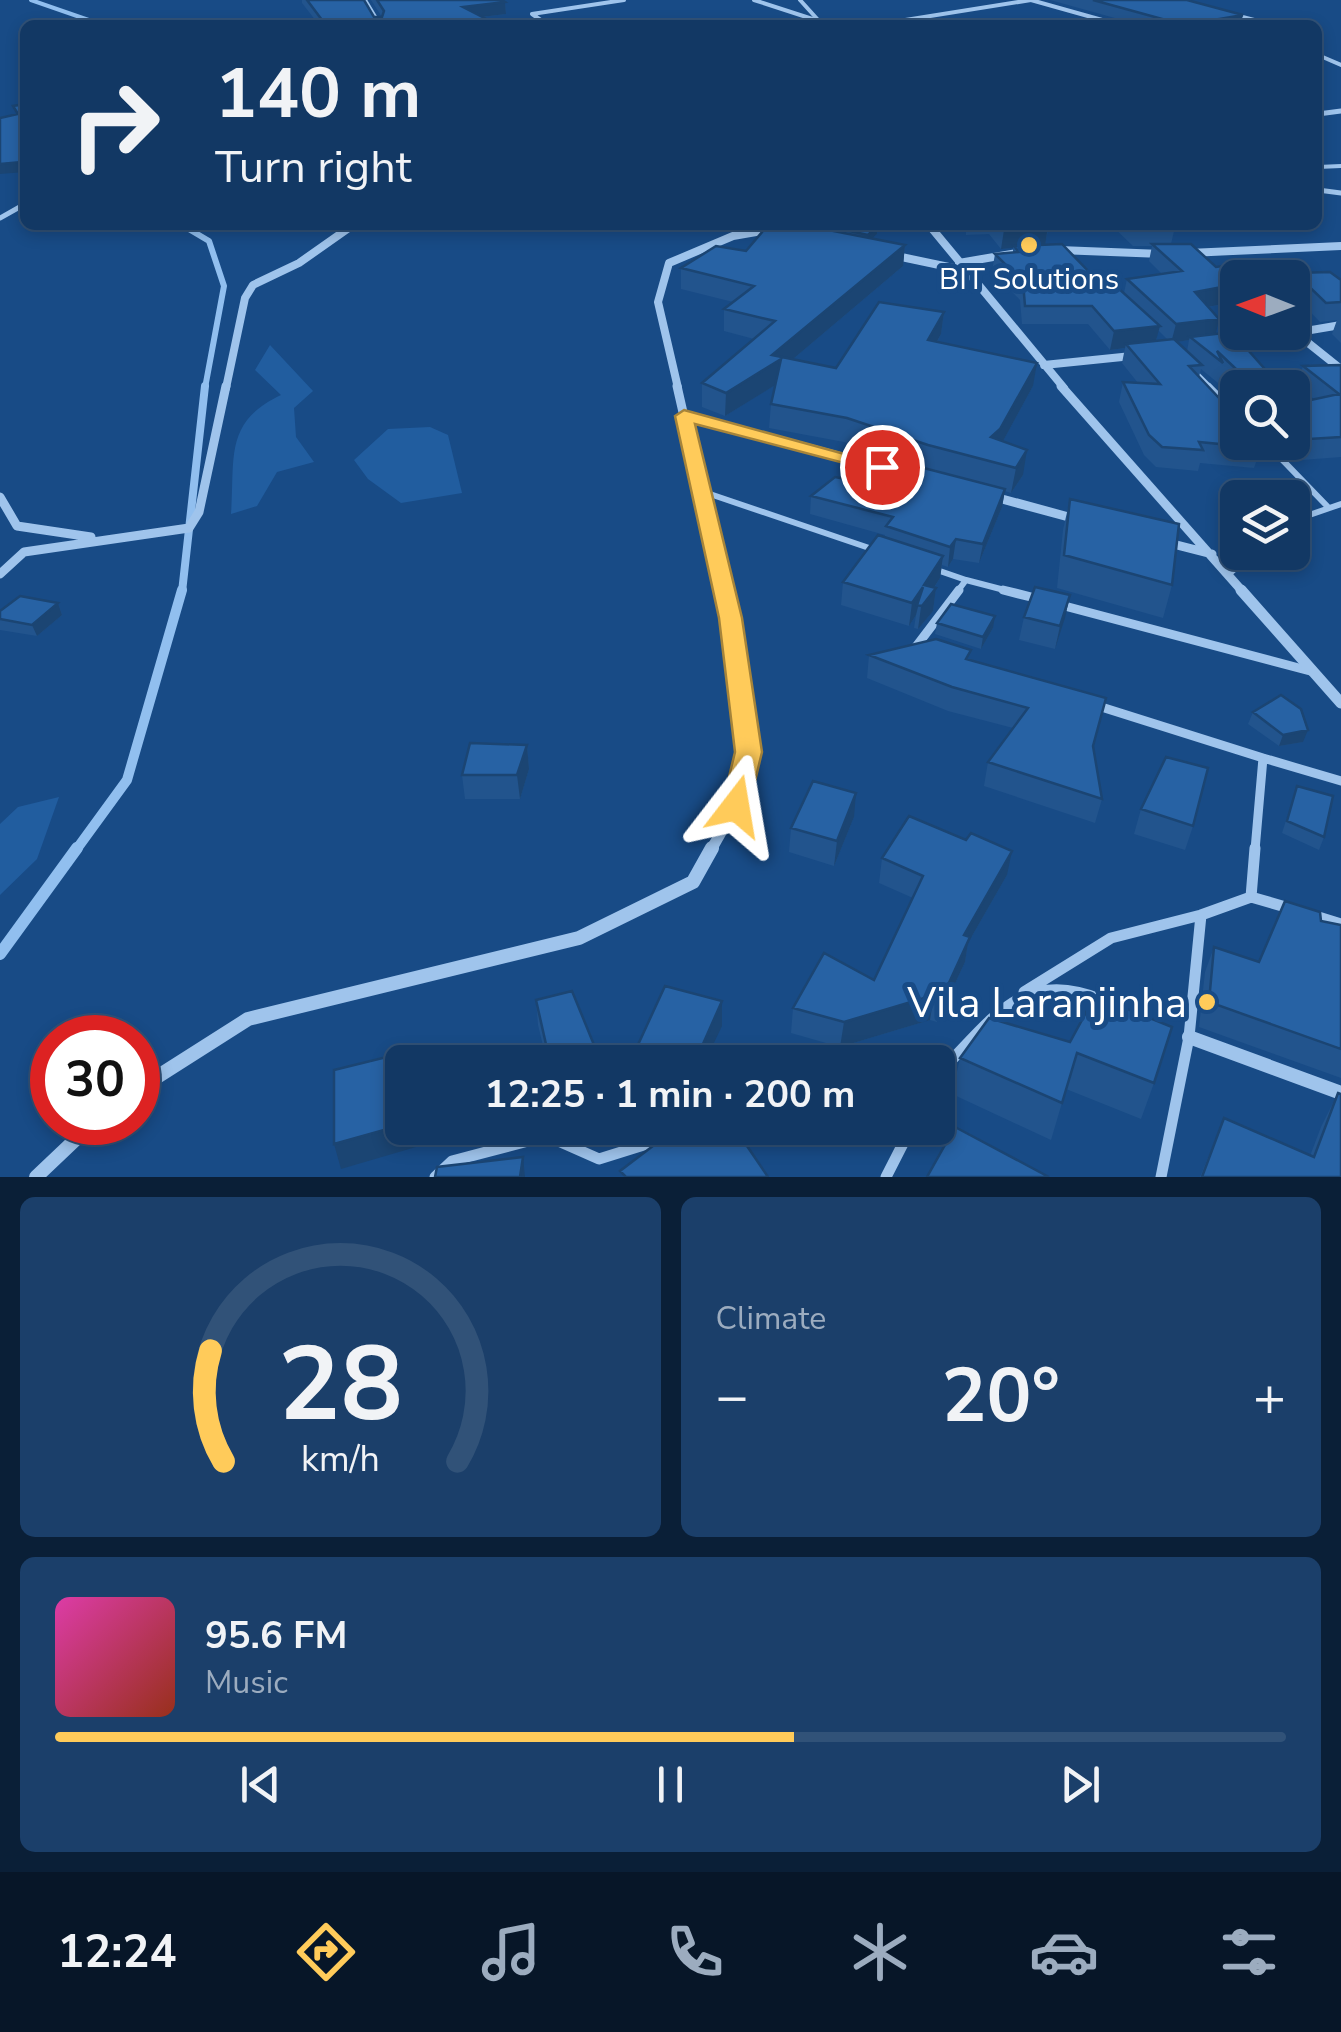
<!DOCTYPE html>
<meta charset="utf-8">
<style>
:root{--surface:#123864;--page:#1b3f6a;--text:#f1f3f6;--muted:#9cacbf;--line:#315278;--accent:#ffcb5a}
body{margin:0;font-family:"Nunito Sans",sans-serif;background:var(--page);color:var(--text);height:100vh;display:flex;flex-direction:column;font-size:38px;white-space:nowrap}
*{box-sizing:border-box;margin:0}
p{font-size:32px;color:var(--muted)}
.icon{flex:none;width:55px;height:55px;fill:none;stroke:currentColor;stroke-width:2;stroke-linecap:round;stroke-linejoin:round}
.map{position:relative;height:1177px;overflow:hidden}
.drawer{display:flex;flex-direction:column;gap:20px;padding:20px;background:#0a1f37;flex:1}
.drawer>*{flex:none}
.hud{position:absolute;left:20px;top:20px;width:1302px;height:210px;border-radius:15px;box-shadow:0 5px 15px #0003,0 0 0 2px var(--line);background:#123864;color:var(--text);overflow:hidden}
.needle{width:65px;rotate:271deg}
.controls{position:absolute;left:1220px;top:260px;display:grid;gap:20px}
.controls a{display:grid;place-items:center;width:90px;height:90px;border-radius:15px;background:var(--surface);box-shadow:0 5px 15px #0003,0 0 0 2px var(--line);font-size:50px}
.speed{position:absolute;left:30px;top:1015px;display:flex;gap:20px;font-size:50px;font-weight:700;text-align:center}
.speed>*{display:grid;place-content:center;width:130px;height:130px;border-radius:50%;background:var(--surface);box-shadow:0 5px 15px #0003,0 0 0 2px var(--line);line-height:1}
.speed .limit{border:15px solid #d22;background:#fff;color:#111}
.pin{position:absolute;display:grid;place-items:center;width:85px;height:85px;color:#fff;margin:-42px;border:5px solid #fff;border-radius:50%;box-shadow:0 2px 10px #0007}
.me{position:absolute;width:110px;margin:-55px;rotate:14deg;stroke-linejoin:round;filter:drop-shadow(0 0 8px #0008)}
.turn{display:flex;align-items:center;gap:35px;height:210px;padding:0 30px;font-size:45px}
.turn .icon{width:130px;height:130px;stroke-width:2.5}
.turn b{display:block;font-size:70px;line-height:85px}
.big{font-size:75px;font-weight:700;line-height:1.1}
.drawer .card{flex:1;display:flex;flex-direction:column;justify-content:center;gap:15px;min-width:0;padding:0 35px;border-radius:15px;background:var(--page)}
.drawer .dial{align-items:center;gap:0}
.dial svg{height:260px;overflow:visible;fill:none;stroke:var(--line);stroke-width:7;stroke-linecap:round;text-anchor:middle}
.dial text{fill:var(--text);stroke:none}
.song{display:flex;align-items:center;gap:30px}
.cover{width:120px;height:120px;border-radius:15px;background:linear-gradient(135deg,hsl(320 70% 55%),hsl(10 70% 35%))}
.played{height:10px;border-radius:5px;background:linear-gradient(90deg,var(--accent) 60%,var(--line) 60%)}
.keys{display:flex;justify-content:space-around;direction:ltr}
.heat{display:flex;justify-content:space-between;align-items:center;font-size:55px;direction:ltr}
.drawer .tiles{flex:1;display:grid;gap:20px;grid-template-columns:1fr 1fr}
.card:last-child{grid-column:span 2}
.trip{position:absolute;left:385px;top:1045px;width:570px;height:100px;border-radius:15px;background:var(--surface);box-shadow:0 5px 15px #0003,0 0 0 2px var(--line);font-weight:700;line-height:100px;text-align:center}
.tab-bar{display:flex;height:160px;justify-content:space-around;align-items:center;background:#071628;color:var(--muted)}
.tab-bar .icon{width:70px;height:70px}
.tab-bar .selected{color:var(--accent)}
.tab-bar b{font-size:45px;color:var(--text)}
.map>svg:first-child{display:block}
</style>
<div class="map">
<svg width="1341" height="1177" viewBox="0 0 1341 1177">
<rect width="100%" height="100%" fill="#184b86"/>
<path fill="#215d9f" d="M 270,345 L 313,391 L 294,408 L 296,437 L 314,462 L 277,472 L 257,506 L 231,514 C 235,457 224,422 281,395 L 255,370 Z
M 430,427 L 448,435 L 462,493 L 401,503 L 368,479 L 354,460 L 388,429 Z
M 59,797 L 37,859 L 0,895 L 0,824 L 18,807 Z"/>
<g fill="none" stroke-linecap="round" stroke-linejoin="round">
<path stroke="#91bfef" stroke-width="4" d="M 31,0 L 103,25"/>
<path stroke="#91bfef" stroke-width="5" d="M 182,225 L 187,228"/>
<path stroke="#91bfef" stroke-width="6" d="M 182,225 L 209,241 L 224,286 L 205,388"/>
<path stroke="#91bfef" stroke-width="8" d="M 182,592 L 205,386"/>
<path stroke="#91bfef" stroke-width="10" d="M 76,850 L 127,780 L 182,590"/>
<path stroke="#91bfef" stroke-width="12" d="M 0,954 L 77,848"/>
<path stroke="#9fc4ec" stroke-width="4" d="M 800,0 L 819,21
M 874,25 L 1031,0
M 1318,167 L 1341,166"/>
<path stroke="#9fc4ec" stroke-width="5" d="M 1195,372 L 1211,388"/>
<path stroke="#9fc4ec" stroke-width="6" d="M 1209,386 L 1238,415
M 1265,442 L 1329,508
M 701,491 L 878,551
M 1292,521 L 1341,504
M 934,569 L 966,580 L 957,592
M 1229,574 L 1254,552
M 966,580 L 1012,592"/>
<path stroke="#9fc4ec" stroke-width="9" d="M 1003,590 L 1039,599
M 1057,604 L 1314,672
M 915,648 L 959,590
M 1095,705 L 1263,758
M 1255,850 L 1263,758 L 1341,781"/>
<path stroke="#9fc4ec" stroke-width="11" d="M 1251,897 L 1255,848
M 1312,915 L 1341,924
M 1024,992 L 1111,938 L 1201,915
M 938,1074 C 991,1022 1021,966 1102,1000
M 930,1128 L 958,1141
M 435,1177 L 452,1161 L 547,1136 L 599,1159 L 698,1128
M 886,1177 L 911,1128
M 1161,1177 L 1189,1037 L 1201,915 L 1251,897 L 1289,908"/>
<path stroke="#9fc4ec" stroke-width="4" d="M 365,0 L 380,25
M 754,0 L 831,25
M 1031,0 L 1120,25
M 532,14 L 624,0
M 532,14 L 548,25
M 1231,14 L 1274,25
M 1318,55 L 1341,65"/>
<path stroke="#9fc4ec" stroke-width="5" d="M 1318,114 L 1341,111
M 1318,190 L 1341,193
M 0,218 L 25,204
M 349,228 L 353,225
M 782,228 L 798,225"/>
<path stroke="#9fc4ec" stroke-width="8" d="M 929,225 L 1064,388
M 1059,250 L 1162,254
M 1189,253 L 1341,246
M 892,255 L 963,270
M 959,263 L 1022,252
M 1297,334 L 1341,369
M 1229,344 L 1341,325
M 1044,365 L 1132,356
M 226,388 L 245,298 L 253,285 L 299,263 L 353,225
M 678,388 L 658,302 L 669,263 L 733,236 L 797,225"/>
<path stroke="#9fc4ec" stroke-width="9" d="M 677,386 L 724,592
M 1061,386 L 1243,592
M 684,415 L 921,478
M 991,496 L 1076,519
M 0,497 L 17,526 L 91,537
M 1165,542 L 1212,554
M 0,574 L 24,552 L 189,528 L 199,512 L 226,386"/>
<path stroke="#9fc4ec" stroke-width="11" d="M 1241,590 L 1341,703
M 711,850 L 736,806 L 749,752 L 724,590"/>
<path stroke="#9fc4ec" stroke-width="14" d="M 1189,1037 L 1341,1093
M 138,1089 L 248,1019 L 579,938 L 693,882 L 712,848
M 36,1177 L 94,1122"/>
</g>
<path fill="#22548d" fill-rule="evenodd" d="M 302,0 L 364,0 L 374,17 L 382,17 L 371,0 L 502,0 L 505,2 L 506,14 L 482,17 L 316,21 L 302,3 Z
M 1050,0 L 1187,0 L 1243,15 L 1240,25 L 1140,25 Z
M 877,225 L 877,234 L 872,238 L 905,245 L 903,266 L 793,359 L 836,368 L 944,312 L 941,334 L 937,342 L 1033,386 L 1003,441 L 1023,475 L 1011,493 L 1005,491 L 1002,507 L 979,563 L 953,559 L 948,567 L 942,565 L 940,578 L 934,588 L 936,588 L 933,611 L 918,629 L 914,628 L 916,615 L 909,626 L 841,605 L 843,582 L 885,537 L 885,535 L 810,514 L 811,496 L 897,489 L 915,467 L 844,442 L 769,428 L 771,404 L 775,385 L 725,416 L 702,407 L 702,383 L 754,339 L 724,331 L 724,309 L 733,302 L 681,289 L 681,268 L 827,230 L 827,226 Z
M 966,225 L 1173,225 L 1175,227 L 1171,244 L 1235,302 L 1208,307 L 1215,334 L 1268,388 L 1238,388 L 1238,395 L 1220,377 L 1218,383 L 1201,369 L 1199,377 L 1261,448 L 1254,468 L 1200,463 L 1198,471 L 1156,467 L 1144,455 L 1119,402 L 1123,382 L 1138,383 L 1122,363 L 1125,348 L 1110,350 L 1088,324 L 1022,324 L 1020,300 L 992,271 L 995,254 L 1013,252 L 1013,248 L 1001,249 L 989,234 L 966,235 ZM 1112,226 L 1133,246 L 1152,246 L 1149,261 L 1162,274 L 1127,279 L 1124,293 L 1095,278 L 1045,244 L 1048,230 ZM 1158,330 L 1168,340 L 1156,341 ZM 1189,340 L 1187,351 L 1177,342 Z
M 1295,273 L 1341,280 L 1341,343 L 1332,334 L 1337,320 L 1320,322 L 1292,293 L 1292,282 Z
M 1341,365 L 1341,457 L 1302,460 L 1285,442 L 1292,442 L 1292,404 L 1314,399 L 1297,385 L 1303,366 Z
M 1070,499 L 1172,585 L 1163,618 L 1057,588 L 1063,530 Z
M 1070,595 L 1055,649 L 1019,640 L 1024,617 Z
M 58,603 L 62,615 L 37,636 L 0,630 L 0,611 Z
M 937,623 L 993,628 L 981,649 L 935,634 Z
M 869,655 L 969,660 L 1093,746 L 1102,799 L 1095,823 L 984,786 L 988,762 L 1013,728 L 948,711 L 867,678 Z
M 1253,712 L 1303,742 L 1279,746 L 1248,724 Z
M 527,745 L 529,769 L 520,799 L 465,799 L 462,775 Z
M 1297,786 L 1324,837 L 1319,850 L 1282,833 Z
M 1141,809 L 1193,826 L 1185,850 L 1134,834 Z
M 854,817 L 834,866 L 789,852 L 791,828 Z
M 882,858 L 1007,875 L 968,943 L 965,962 L 937,1022 L 930,1020 L 840,1047 L 791,1033 L 793,1008 L 874,980 L 913,898 L 879,883 Z
M 1321,921 L 1341,925 L 1341,1078 L 1199,1027 L 1205,972 L 1214,947 L 1259,962 Z
M 536,1000 L 601,1062 L 547,1062 L 538,1025 Z
M 989,1018 L 1154,1083 L 1141,1119 L 1066,1089 L 1051,1140 L 952,1094 L 960,1058 Z
M 1338,1093 L 1341,1177 L 1200,1177 L 1224,1118 L 1310,1156 L 1321,1127 Z"/>
<path fill="#1b4573" d="M 505,2 L 506,14 L 464,19 L 463,7 Z
M 1243,15 L 1240,25 L 1184,25 Z
M 25,153 L 25,172 L 0,174 L 0,164 Z
M 877,225 L 877,234 L 867,243 L 868,235 Z
M 1048,226 L 1045,246 L 1014,246 L 1013,248 L 1001,249 L 1004,230 Z
M 905,245 L 903,266 L 780,370 L 780,382 L 725,416 L 726,393 Z
M 1238,284 L 1235,302 L 1190,310 L 1195,292 Z
M 944,312 L 941,334 L 925,363 L 928,340 Z
M 1219,319 L 1215,338 L 1190,337 L 1189,340 L 1171,343 L 1176,324 Z
M 1160,326 L 1155,344 L 1126,344 L 1125,348 L 1110,350 L 1114,331 Z
M 1037,363 L 1033,386 L 996,454 L 987,461 L 991,437 Z
M 1271,376 L 1268,388 L 1259,388 Z
M 1027,450 L 1023,475 L 1011,493 L 1016,468 Z
M 1005,489 L 1002,507 L 979,563 L 983,544 Z
M 956,539 L 953,559 L 948,567 L 950,547 Z
M 943,556 L 940,578 L 922,606 L 936,588 L 933,611 L 918,629 L 924,585 Z
M 923,587 L 916,615 L 909,626 L 912,603 Z
M 1070,595 L 1065,618 L 1055,649 L 1060,626 Z
M 58,603 L 62,615 L 37,636 L 32,625 Z
M 995,616 L 993,628 L 981,649 L 983,637 Z
M 1308,730 L 1303,742 L 1279,746 L 1283,735 Z
M 527,745 L 529,769 L 520,799 L 517,775 Z
M 856,793 L 854,817 L 834,866 L 837,841 Z
M 1012,851 L 1007,875 L 968,943 L 965,962 L 937,1022 L 942,998 L 964,935 Z
M 934,995 L 930,1020 L 840,1047 L 844,1022 Z
M 722,1001 L 722,1026 L 705,1062 L 695,1062 Z
M 402,1125 L 402,1128 L 431,1128 L 433,1142 L 341,1169 L 334,1144 Z
M 523,1157 L 525,1177 L 520,1177 Z"/>
<path fill="#2762a4" stroke="#1b4573" stroke-width="2.5" d="M 307,0 L 364,0 L 374,17 L 382,17 L 384,11 L 377,0 L 502,0 L 505,2 L 463,7 L 498,25 L 290,25 L 289,23 L 322,20 Z
M 1093,0 L 1187,0 L 1243,15 L 1184,25 Z
M 25,104 L 25,153 L 22,162 L 0,164 L 0,118 L 18,114 L 13,106 Z
M 768,225 L 803,225 L 905,245 L 772,355 L 836,368 L 879,302 L 944,312 L 928,340 L 1037,363 L 1000,429 L 991,437 L 1027,450 L 1016,468 L 928,445 L 847,418 L 771,404 L 781,359 L 726,393 L 702,383 L 775,321 L 724,309 L 754,286 L 681,268 L 716,246 L 746,251 Z
M 829,225 L 877,225 L 868,235 L 827,226 Z
M 1000,225 L 1047,225 L 1048,226 L 1004,230 Z
M 1135,225 L 1173,225 L 1175,227 L 1137,227 Z
M 1062,244 L 1095,278 L 1106,277 L 1160,326 L 1114,331 L 1092,306 L 1025,306 L 1023,282 L 995,254 L 1019,252 L 1014,246 Z
M 1152,244 L 1191,244 L 1216,267 L 1237,264 L 1239,278 L 1238,278 L 1238,284 L 1195,292 L 1219,319 L 1176,324 L 1127,279 L 1182,271 Z
M 1330,272 L 1341,280 L 1341,302 L 1326,303 L 1295,273 Z
M 1232,332 L 1271,376 L 1259,388 L 1256,388 L 1217,351 L 1223,363 L 1190,337 Z
M 1174,339 L 1202,365 L 1189,366 L 1236,416 L 1238,415 L 1238,442 L 1258,442 L 1261,448 L 1199,442 L 1203,450 L 1162,447 L 1149,435 L 1123,382 L 1160,384 L 1126,344 Z
M 1341,365 L 1341,437 L 1309,439 L 1292,423 L 1292,404 L 1339,394 L 1303,366 Z
M 916,466 L 1005,489 L 983,544 L 956,539 L 950,547 L 886,526 L 893,517 L 811,496 L 835,477 L 897,489 Z
M 1070,499 L 1179,524 L 1172,585 L 1064,555 Z
M 878,535 L 943,556 L 924,585 L 936,588 L 922,606 L 917,605 L 923,587 L 912,603 L 843,582 Z
M 1035,587 L 1070,595 L 1060,626 L 1024,617 Z
M 20,596 L 58,603 L 32,625 L 0,619 L 0,611 Z
M 951,604 L 995,616 L 983,637 L 937,623 Z
M 936,639 L 971,650 L 966,659 L 1106,698 L 1093,746 L 1102,799 L 988,762 L 1028,708 L 952,687 L 869,655 Z
M 1281,695 L 1301,709 L 1308,730 L 1283,735 L 1253,712 Z
M 470,743 L 527,745 L 517,775 L 462,775 Z
M 1166,757 L 1208,768 L 1193,826 L 1141,809 Z
M 813,781 L 856,793 L 837,841 L 791,828 Z
M 1297,786 L 1333,796 L 1324,837 L 1287,821 Z
M 909,816 L 966,840 L 971,833 L 1012,851 L 964,935 L 970,937 L 942,998 L 934,995 L 844,1022 L 793,1008 L 824,953 L 874,980 L 923,876 L 882,858 Z
M 1285,901 L 1320,912 L 1321,921 L 1341,925 L 1341,1049 L 1209,1002 L 1214,947 L 1259,962 Z
M 665,986 L 722,1001 L 695,1062 L 638,1062 L 631,1060 Z
M 572,991 L 601,1062 L 550,1062 L 536,1000 Z
M 1095,996 L 1172,1027 L 1154,1083 L 1077,1053 L 1062,1103 L 960,1058 L 989,1018 L 1070,1042 Z
M 415,1050 L 418,1062 L 402,1062 L 402,1125 L 334,1144 L 334,1070 Z
M 1338,1093 L 1341,1094 L 1341,1177 L 1202,1177 L 1224,1118 L 1314,1157 Z
M 955,1127 L 1049,1177 L 927,1177 Z
M 670,1133 L 747,1146 L 768,1177 L 626,1177 L 620,1171 Z
M 523,1157 L 520,1177 L 435,1177 L 437,1167 Z"/>
<path fill="#ffcb5a" stroke="#a6843a" stroke-width="2.5" d="M 684,410 L 892,467 L 882,473 L 695,424 L 742,618 L 762,752 L 749,806 L 736,816 L 722,806 L 735,752 L 719,618 L 675,416 Z"/>
<g fill="#ffcb5a" stroke="#184b86" stroke-width="4">
<circle cx="1029" cy="245" r="10"/>
<circle cx="1207" cy="1002" r="10"/>
</g>
<g text-anchor="middle" stroke-width="10" stroke-linejoin="round" paint-order="stroke">
<g font-size="30" fill="#fff" stroke="#184b86">
<text x="1029" y="289">BIT Solutions</text>
</g>
<g font-size="42" fill="#fff" stroke="#184b86" text-anchor="end">
<text x="1187" y="1017">Vila Laranjinha</text>
</g>
</g>
</svg>
<div class="controls">
<a><svg class="needle" viewBox="-14 -14 28 28"><path d="M0-13l5 13h-10z" fill="#e53935"/><path d="M0 13l5-13h-10z" fill="#9cacbf"/></svg></a>
<a><svg class="icon" aria-label="search" viewBox="0 0 24 24"><circle cx="10" cy="10" r="6"/><path d="M15 15l6 6"/></svg></a>
<a><svg class="icon" aria-label="layers" viewBox="0 0 24 24"><path d="M12 4l9 5-9 5-9-5zM3 14l9 5 9-5"/></svg></a>
</div>
<div class="speed"><div class="limit">30</div></div>
<div class="pin" style="left:882px;top:467px;background:#d93025"><svg class="icon" aria-label="arrive" viewBox="0 0 24 24"><path d="M6 21V4h12l-3 4 3 4H6"/></svg></div>
<svg class="me" style="left:736px;top:806px" viewBox="-20 -20 40 40"><path d="M0-17L14 15 0 8-14 15z" fill="#ffcb5a" stroke="#fff" stroke-width="4"/></svg>
<div class="trip">12:25 · 1 min · 200 m</div>
<div class="hud">
<div class="turn"><svg class="icon" aria-label="right" viewBox="0 0 24 24"><path d="M7 20v-9h11M14 6l5 5-5 5"/></svg><div><b>140 m</b>Turn right</div></div>
</div>
</div>
<section class="drawer">
<div class="tiles">
<div class="card dial"><svg viewBox="0 0 100 80">
<path d="M14 69A42 42 0 1 1 86 69"/>
<path d="M14 69A42 42 0 0 1 10 35" stroke="#ffcb5a"/>
<text x="50" y="56" font-size="32" font-weight="700">28</text>
<text x="50" y="72" font-size="11">km/h</text>
</svg></div>
<div class="card"><p>Climate</p>
<div class="heat"><a>−</a><b class="big">20°</b><a>+</a></div>
</div>
<div class="card">
<div class="song"><i class="cover"></i><div><b>95.6 FM</b><p>Music</p></div></div>
<div class="played"></div>
<div class="keys"><svg class="icon" aria-label="previous" viewBox="0 0 24 24"><path d="M18 5L8 12l10 7zM5 5v14"/></svg><svg class="icon" aria-label="pause" viewBox="0 0 24 24"><path d="M8 5v14M16 5v14"/></svg><svg class="icon" aria-label="next" viewBox="0 0 24 24"><path d="M6 5l10 7-10 7zM19 5v14"/></svg></div>
</div>
</div>
</section>
<nav class="tab-bar">
<b>12:24</b>
<svg class="icon selected" aria-label="directions" viewBox="0 0 24 24"><path d="M12 3l9 9-9 9-9-9zM9 14v-3h6M13 9l2 2-2 2"/></svg>
<svg class="icon" aria-label="music" viewBox="0 0 24 24"><path d="M9 18V5l10-2v13"/><circle cx="6" cy="18" r="3"/><circle cx="16" cy="16" r="3"/></svg>
<svg class="icon" aria-label="phone" viewBox="0 0 24 24"><path d="M5 4h4l2 5-3 2q2 4 5 5l2-3 5 2v4C11 20 4 13 5 4z"/></svg>
<svg class="icon" aria-label="climate" viewBox="0 0 24 24"><path d="M12 3v18M4 7l16 10M4 17L20 7"/></svg>
<svg class="icon" aria-label="car" viewBox="0 0 24 24"><path d="M5 17H2v-5l4-1 3-4h7l3 4 3 1v5h-3M9 17h6M6 11h13"/><circle cx="7" cy="17" r="2"/><circle cx="17" cy="17" r="2"/></svg>
<svg class="icon" aria-label="filters" viewBox="0 0 24 24"><path d="M4 7h16M4 17h16"/><circle cx="9" cy="7" r="2"/><circle cx="15" cy="17" r="2"/></svg>
</nav>
